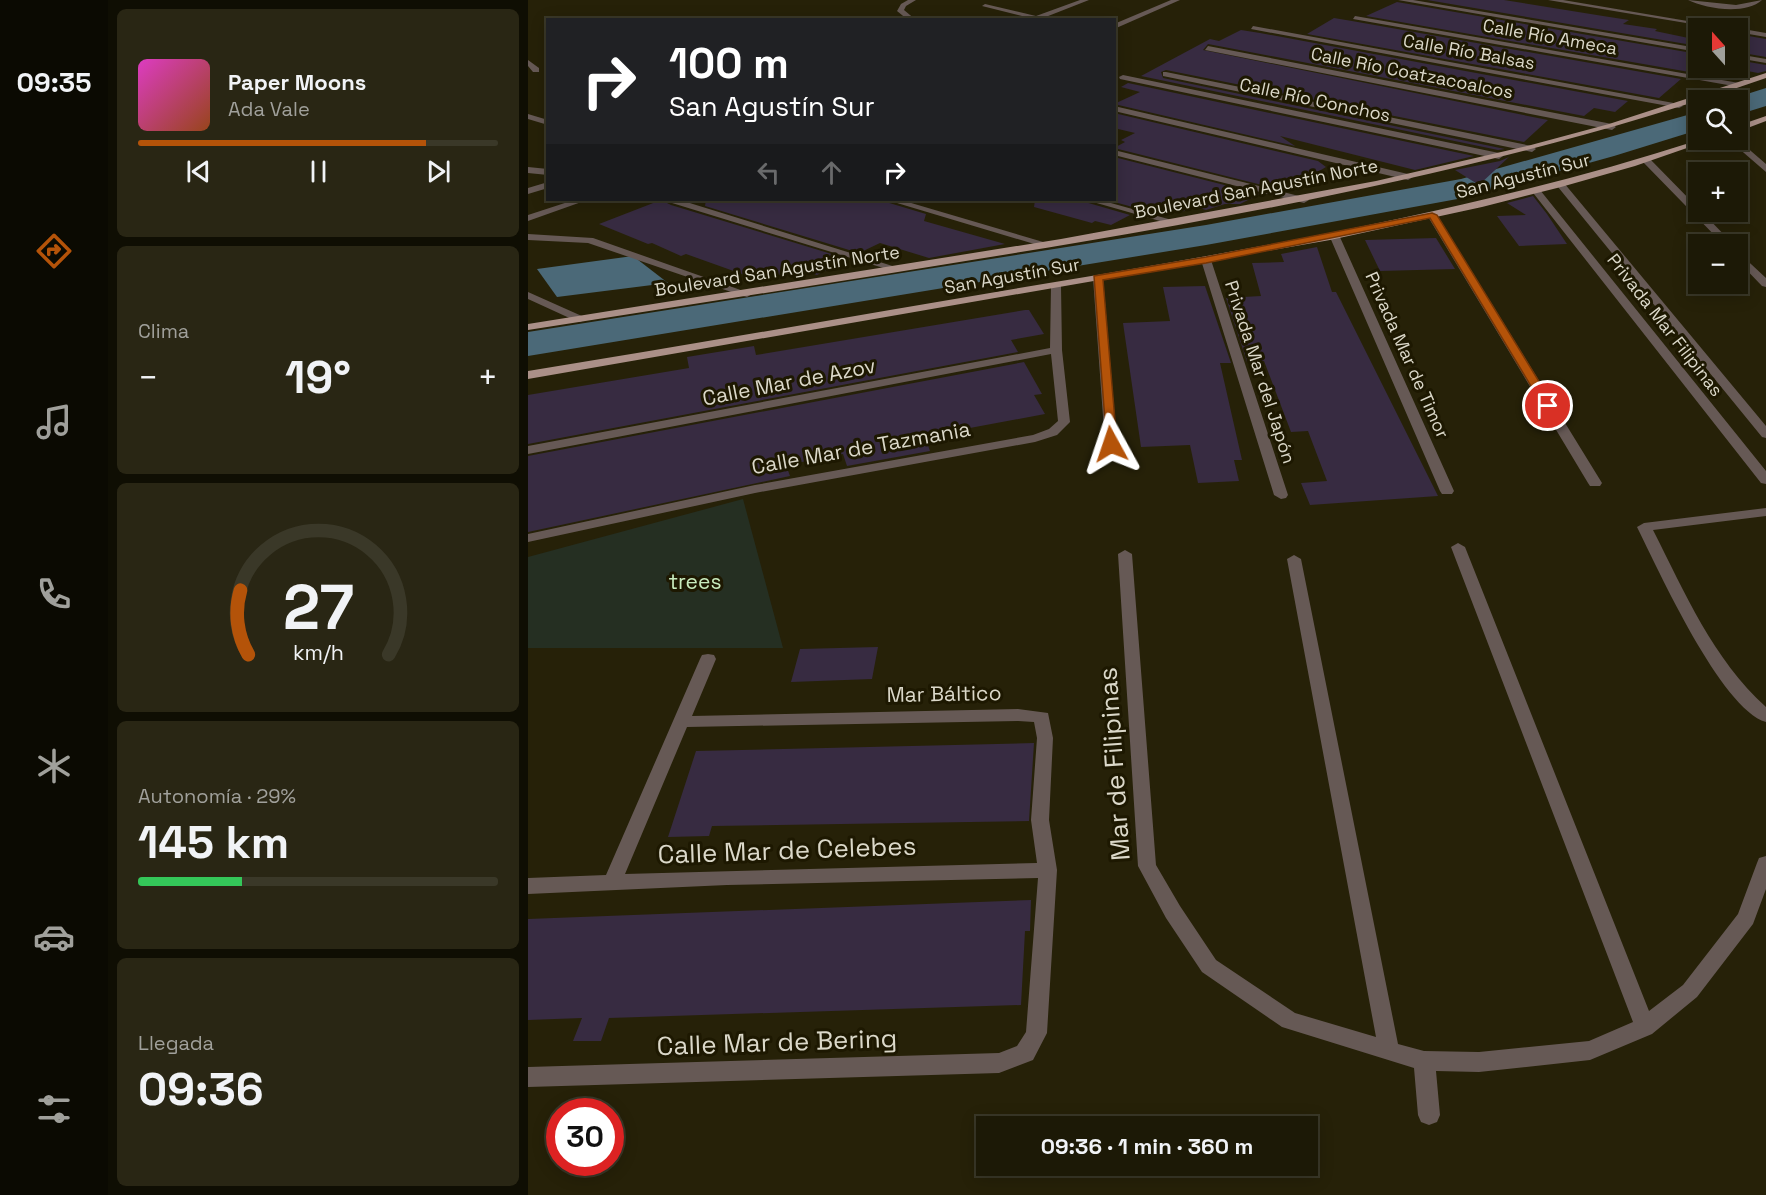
<!DOCTYPE html>
<html lang="es">
<meta charset="utf-8">
<style>
:root{--surface:#1c1906;--page:#292614;--text:#f1f3f6;--muted:#a0a09b;--line:#3a3828;--accent:#b45309}
body{margin:0;font-family:"Space Grotesk",sans-serif;background:var(--page);color:var(--text);height:100vh;display:flex;flex-direction:column;font-size:22px;white-space:nowrap}
*{box-sizing:border-box;margin:0}
p{font-size:20px;color:var(--muted)}
.icon{flex:none;width:33px;height:33px;fill:none;stroke:currentColor;stroke-width:2;stroke-linecap:round;stroke-linejoin:round}
.map{position:relative;flex:1;overflow:hidden}
.side{display:flex;flex-direction:column;gap:9px;padding:9px;background:#0f0e03;width:420px}
.side>*{flex:none}
.hud{position:absolute;left:18px;top:18px;width:570px;height:183px;border-radius:0px;box-shadow:0 3px 15px #0003,0 0 0 2px var(--line);background:#202124;color:#fff;overflow:hidden}
.needle{width:39px;rotate:339deg}
.tools{position:absolute;left:1160px;top:18px;display:grid;gap:12px}
.tools a{display:grid;place-items:center;width:60px;height:60px;border-radius:0px;background:var(--surface);box-shadow:0 3px 15px #0003,0 0 0 2px var(--line);font-size:30px}
.speed{position:absolute;left:18px;top:1098px;display:flex;gap:12px;font-size:30px;font-weight:700;text-align:center}
.speed>*{display:grid;place-content:center;width:78px;height:78px;border-radius:50%;background:var(--surface);box-shadow:0 3px 15px #0003,0 0 0 2px var(--line);line-height:1}
.speed .limit{border:9px solid #d22;background:#fff;color:#111}
.pin{position:absolute;display:grid;place-items:center;width:51px;height:51px;color:#fff;margin:-26px;border:3px solid #fff;border-radius:50%;box-shadow:0 2px 6px #0007}
.me{position:absolute;width:66px;margin:-33px;rotate:355deg;stroke-linejoin:round;filter:drop-shadow(0 0 4px #0008)}
.turn{display:flex;align-items:center;gap:21px;height:126px;padding:0 24px;font-size:27px}
.turn .icon{width:78px;height:78px;stroke-width:2.5}
.turn b{display:block;font-size:42px;line-height:51px}
.lanes{display:flex;align-items:center;height:57px;padding:0 24px;background:#0003;justify-content:center;gap:30px;direction:ltr}
.lanes .off{opacity:.35}
.big{font-size:45px;font-weight:700;line-height:1.1}
.side .tile{flex:1;display:flex;flex-direction:column;justify-content:center;gap:9px;min-width:0;padding:0 21px;border-radius:9px;background:var(--page)}
.side .dial{align-items:center;gap:0}
.dial svg{height:156px;overflow:visible;fill:none;stroke:var(--line);stroke-width:7;stroke-linecap:round;text-anchor:middle}
.dial text{fill:var(--text);stroke:none}
.song{display:flex;align-items:center;gap:18px}
.cover{width:72px;height:72px;border-radius:9px;background:linear-gradient(135deg,hsl(310 70% 55%),hsl(20 70% 35%))}
.played{height:6px;border-radius:3px;background:linear-gradient(90deg,var(--accent) 80%,var(--line) 80%)}
.keys{display:flex;justify-content:space-around;direction:ltr}
.heat{display:flex;justify-content:space-between;align-items:center;font-size:33px;direction:ltr}
.charge{height:9px;border-radius:4px;background:linear-gradient(90deg,#34c759 29%,var(--line) 0)}
.trip{position:absolute;left:448px;top:1116px;width:342px;height:60px;border-radius:0px;background:var(--surface);box-shadow:0 3px 15px #0003,0 0 0 2px var(--line);font-weight:700;line-height:60px;text-align:center}
main{display:flex;flex:1;min-height:0}
.dock{display:flex;flex-direction:column;width:108px;justify-content:space-around;align-items:center;background:#0b0a02;color:var(--muted)}
.dock .icon{width:42px;height:42px}
.dock .current{color:var(--accent)}
.dock b{font-size:27px;color:var(--text)}
.map>svg:first-child{display:block}
</style>
<main>
<nav class="dock">
<b>09:35</b>
<svg class="icon current" aria-label="directions" viewBox="0 0 24 24"><path d="M12 3l9 9-9 9-9-9zM9 14v-3h6M13 9l2 2-2 2"/></svg>
<svg class="icon" aria-label="music" viewBox="0 0 24 24"><path d="M9 18V5l10-2v13"/><circle cx="6" cy="18" r="3"/><circle cx="16" cy="16" r="3"/></svg>
<svg class="icon" aria-label="phone" viewBox="0 0 24 24"><path d="M5 4h4l2 5-3 2q2 4 5 5l2-3 5 2v4C11 20 4 13 5 4z"/></svg>
<svg class="icon" aria-label="climate" viewBox="0 0 24 24"><path d="M12 3v18M4 7l16 10M4 17L20 7"/></svg>
<svg class="icon" aria-label="car" viewBox="0 0 24 24"><path d="M5 17H2v-5l4-1 3-4h7l3 4 3 1v5h-3M9 17h6M6 11h13"/><circle cx="7" cy="17" r="2"/><circle cx="17" cy="17" r="2"/></svg>
<svg class="icon" aria-label="filters" viewBox="0 0 24 24"><path d="M4 7h16M4 17h16"/><circle cx="9" cy="7" r="2"/><circle cx="15" cy="17" r="2"/></svg>
</nav>
<section class="side">
<div class="tile">
<div class="song"><i class="cover"></i><div><b>Paper Moons</b><p>Ada Vale</p></div></div>
<div class="played"></div>
<div class="keys"><svg class="icon" aria-label="previous" viewBox="0 0 24 24"><path d="M18 5L8 12l10 7zM5 5v14"/></svg><svg class="icon" aria-label="pause" viewBox="0 0 24 24"><path d="M8 5v14M16 5v14"/></svg><svg class="icon" aria-label="next" viewBox="0 0 24 24"><path d="M6 5l10 7-10 7zM19 5v14"/></svg></div>
</div>
<div class="tile"><p>Clima</p>
<div class="heat"><a>−</a><b class="big">19°</b><a>+</a></div>
</div>
<div class="tile dial"><svg viewBox="0 0 100 80">
<path d="M14 69A42 42 0 1 1 86 69"/>
<path d="M14 69A42 42 0 0 1 10 36" stroke="#b45309"/>
<text x="50" y="56" font-size="32" font-weight="700">27</text>
<text x="50" y="72" font-size="11">km/h</text>
</svg></div>
<div class="tile"><p>Autonomía · 29%</p><b class="big">145 km</b><div class="charge"></div></div>
<div class="tile"><p>Llegada</p><b class="big">09:36</b></div>
</section>
<div class="map">
<svg width="1238" height="1195" viewBox="0 0 1238 1195">
<rect width="100%" height="100%" fill="#262108"/>
<path fill="#252f22" d="M 215,499 L 255,648 L 0,648 L 0,557 Z"/>
<path fill="#4b6978" d="M 105,256 L 140,283 L 29,297 L 9,269 Z"/>
<g fill="none" stroke-linecap="round" stroke-linejoin="round">
<path fill="#4b6978" fill-rule="evenodd" d="M 1238,88 L 1238,106 L 1209,115 L 1209,100 L 1200,100 Z
M 1170,112 L 1170,130 L 1086,156 L 935,198 L 678,245 L 0,356 L 0,332 L 678,225 L 933,179 Z"/>
</g>
<path fill="#372b41" d="M 899,0 L 976,0 L 1075,16 L 1101,20 L 1095,24 L 1129,29 L 1127,31 L 1170,40 L 1170,46 Z
M 869,2 L 1170,54 L 1170,68 L 1192,68 L 1185,73 L 1172,71 L 1167,73 L 838,16 Z
M 806,18 L 824,21 L 1153,79 L 1131,98 L 779,34 Z
M 713,30 L 732,33 L 1100,101 L 1087,112 L 1066,108 L 1056,116 L 680,44 L 675,50 L 1020,120 L 996,142 L 638,70 L 633,72 L 635,78 L 977,149 L 970,150 L 613,76 L 682,39 L 691,41 Z
M 1209,34 L 1238,39 L 1238,57 L 1209,52 Z
M 1209,60 L 1238,65 L 1238,71 L 1230,73 L 1209,69 Z
M 600,83 L 946,156 L 887,170 L 752,136 L 767,146 L 586,104 L 612,92 L 593,87 Z
M 586,113 L 790,161 L 798,167 L 761,189 L 746,188 L 586,148 L 597,142 L 593,140 L 607,133 L 586,128 Z
M 586,157 L 732,194 L 712,204 L 697,204 L 678,210 L 665,206 L 654,212 L 619,205 L 612,209 L 579,200 L 586,200 Z
M 981,157 L 951,185 L 927,170 L 972,161 Z
M 1005,196 L 1019,214 L 1039,244 L 991,246 L 969,216 L 998,215 L 979,203 Z
M 133,200 L 143,205 L 320,259 L 289,275 L 271,269 L 255,276 L 242,272 L 228,279 L 158,254 L 153,256 L 124,243 L 120,244 L 71,224 Z
M 178,200 L 357,200 L 358,202 L 398,214 L 396,221 L 477,244 L 401,258 L 352,243 L 331,253 L 177,206 Z
M 507,200 L 556,200 L 557,202 L 602,215 L 583,225 L 567,221 L 564,223 L 506,207 Z
M 908,238 L 927,269 L 852,271 L 837,240 Z
M 789,247 L 804,292 L 808,292 L 910,496 L 782,505 L 773,483 L 799,481 L 780,431 L 763,432 L 736,361 L 719,362 L 698,298 L 733,296 L 724,263 L 756,262 L 753,254 Z
M 677,286 L 703,363 L 692,363 L 714,460 L 706,460 L 711,481 L 670,483 L 662,445 L 613,447 L 595,323 L 642,321 L 635,287 Z
M 497,310 L 501,310 L 516,334 L 483,340 L 490,352 L 0,444 L 0,395 L 161,368 L 159,357 L 226,346 L 228,355 Z
M 496,362 L 514,394 L 506,395 L 517,414 L 399,436 L 397,437 L 402,451 L 319,466 L 315,454 L 258,465 L 262,476 L 0,532 L 0,456 Z
M 350,647 L 344,679 L 263,682 L 272,649 Z
M 506,743 L 501,821 L 184,826 L 181,836 L 140,837 L 168,751 Z
M 503,900 L 502,931 L 497,931 L 493,1005 L 81,1018 L 73,1041 L 45,1041 L 54,1018 L 0,1020 L 0,919 Z"/>
<g fill="none" stroke-linecap="round" stroke-linejoin="round">
<path fill="#665955" fill-rule="evenodd" d="M 380,0 L 388,0 L 378,6 L 376,10 L 388,20 L 380,20 L 369,11 L 373,4 Z
M 552,0 L 561,0 L 510,20 L 454,6 L 457,4 L 508,16 Z
M 643,0 L 652,0 L 586,29 L 586,24 Z
M 870,0 L 885,0 L 1170,48 L 1170,52 Z
M 1020,0 L 1035,0 L 1201,28 L 1188,28 Z
M 1160,0 L 1208,5 L 1234,0 C 1218,15 1178,9 1160,0 Z
M 827,16 L 1211,83 L 1215,85 L 1211,87 L 825,19 Z
M 725,26 L 1151,104 L 1155,106 L 1151,108 L 723,29 Z
M 1207,28 L 1209,28 L 1238,33 L 1238,37 L 1209,32 L 1209,28 Z
M 680,46 L 1084,124 L 1088,127 L 1084,130 L 677,50 Z
M 1209,54 L 1238,59 L 1238,63 L 1209,58 Z
M 0,60 L 11,68 L 11,72 L 5,72 L 0,66 Z
M 638,72 L 1004,146 L 1008,149 L 1004,152 L 635,76 L 635,72 Z
M 595,75 L 971,153 L 975,156 L 971,159 L 592,79 L 591,77 Z
M 586,106 L 880,174 L 885,177 L 880,180 L 586,111 Z
M 0,114 L 20,120 L 20,125 L 0,119 Z
M 1209,139 L 1238,164 L 1238,172 L 1201,140 Z
M 586,150 L 779,198 L 781,200 L 776,203 L 586,155 Z
M 1115,158 L 1121,158 L 1170,208 L 1170,212 L 1174,212 L 1205,244 L 1195,244 L 1115,162 Z
M 0,167 L 20,169 L 20,175 L 0,173 Z
M 20,182 L 20,188 L 0,194 L 0,188 Z
M 1030,183 L 1036,183 L 1238,426 L 1238,438 L 1234,437 L 1030,187 Z
M 1006,190 L 1012,190 L 1238,471 L 1238,484 L 1233,483 L 1006,194 Z
M 46,200 L 59,200 L 0,221 L 0,215 Z
M 143,200 L 152,200 L 371,268 L 362,270 L 144,203 Z
M 359,200 L 373,200 L 522,244 L 513,246 Z
M 558,200 L 572,200 L 651,222 L 646,225 Z
M 904,212 L 909,215 L 1074,483 L 1072,486 L 1062,486 L 1060,483 L 899,215 Z
M 803,233 L 811,235 L 926,491 L 924,494 L 914,494 L 912,491 L 801,235 Z
M 0,234 L 65,238 L 224,294 L 219,297 L 215,296 L 60,243 L 0,240 Z
M 1209,251 L 1238,278 L 1238,287 L 1234,286 L 1209,260 Z
M 678,257 L 683,260 L 760,495 L 758,498 L 753,499 L 746,495 L 673,260 Z
M 570,275 L 575,278 L 589,444 L 583,448 L 577,444 L 565,278 Z
M 528,283 L 533,286 L 534,350 L 542,422 L 529,435 L 507,442 L 227,493 L 0,542 L 0,534 L 227,485 L 505,435 L 521,429 L 530,421 L 523,354 L 0,454 L 0,446 L 522,348 L 523,286 Z
M 0,292 L 56,317 L 58,319 L 52,322 L 48,321 L 0,299 Z
M 1238,508 L 1238,516 L 1125,530 C 1157,593 1185,659 1238,707 L 1238,722 C 1193,709 1130,569 1109,527 L 1116,523 Z
M 930,543 L 937,547 L 1121,1011 L 1155,985 L 1210,914 L 1229,863 L 1231,858 L 1238,856 L 1238,889 L 1225,924 L 1169,997 L 1124,1034 L 1062,1060 L 951,1072 L 908,1071 L 912,1115 L 909,1122 L 901,1125 L 893,1122 L 890,1115 L 886,1068 L 754,1027 L 674,972 L 638,918 L 610,866 L 590,554 L 597,550 L 604,554 L 628,865 L 652,906 L 688,960 L 767,1013 L 848,1037 L 759,559 L 766,555 L 773,559 L 870,1044 L 896,1051 L 951,1052 L 1061,1041 L 1105,1022 L 923,547 Z
M 180,654 L 186,655 L 188,659 L 164,716 L 490,709 L 520,713 L 525,738 L 521,820 L 529,870 L 519,1033 L 505,1060 L 471,1073 L 0,1087 L 0,1067 L 471,1053 L 489,1046 L 498,1032 L 510,878 L 199,885 L 0,894 L 0,878 L 78,875 L 172,659 L 174,655 ZM 490,721 L 506,722 L 509,738 L 503,820 L 509,863 L 97,874 L 159,727 Z"/>
<path fill="#ab9088" fill-rule="evenodd" d="M 1238,73 L 1238,78 C 1015,156 787,202 553,242 C 369,273 184,301 0,330 L 0,324 L 533,239 L 848,181 L 1003,145 L 1081,124 Z
M 1238,116 L 1238,121 L 1209,132 L 1209,126 Z
M 1171,140 L 1182,140 L 1107,166 L 1033,187 L 954,207 L 802,240 L 0,379 L 0,371 C 172,343 343,313 515,284 C 737,247 957,209 1171,140 Z"/>
</g>
<path fill="#b45309" stroke="#753606" stroke-width="1.5" d="M 904,213 L 909,215 L 1026,406 L 1024,409 L 1016,409 L 1015,406 L 902,218 L 678,263 L 575,280 L 589,444 L 583,448 L 579,447 L 566,276 L 678,257 Z"/>
<g text-anchor="middle" stroke-width="6" stroke-linejoin="round" paint-order="stroke">
<g font-size="18" fill="#dbd8c9" stroke="#1d1801">
<text transform="translate(1022 37) rotate(10)" y="6">Calle Río Ameca</text>
<text transform="translate(941 52) rotate(10)" y="6">Calle Río Balsas</text>
<text transform="translate(884 73) rotate(11)" y="6">Calle Río Coatzacoalcos</text>
<text transform="translate(787 100) rotate(12)" y="6">Calle Río Conchos</text>
<text transform="translate(995 176) rotate(-14)" y="6">San Agustín Sur</text>
<text transform="translate(728 189) rotate(-11)" y="6">Boulevard San Agustín Norte</text>
<text transform="translate(249 271) rotate(-9)" y="6">Boulevard San Agustín Norte</text>
<text transform="translate(484 276) rotate(-10)" y="6">San Agustín Sur</text>
<text transform="translate(1137 325) rotate(52)" y="6">Privada Mar Filipinas</text>
<text transform="translate(879 355) rotate(66)" y="6">Privada Mar de Timor</text>
<text transform="translate(732 372) rotate(72)" y="6">Privada Mar del Japón</text>
</g>
<g font-size="21" fill="#dbd8c9" stroke="#1d1801">
<text transform="translate(261 382) rotate(-11)" y="7">Calle Mar de Azov</text>
<text transform="translate(333 448) rotate(-10)" y="7">Calle Mar de Tazmania</text>
<text transform="translate(416 694) rotate(-1)" y="7">Mar Báltico</text>
</g>
<g font-size="21" fill="#c8ecbe" stroke="#1d1801">
<text x="167" y="589">trees</text>
</g>
<g font-size="26" fill="#dbd8c9" stroke="#1d1801">
<text transform="translate(586 764) rotate(-94)" y="9">Mar de Filipinas</text>
<text transform="translate(259 850) rotate(-2)" y="9">Calle Mar de Celebes</text>
<text transform="translate(249 1042) rotate(-2)" y="9">Calle Mar de Bering</text>
</g>
</g>
</svg>
<div class="tools">
<a><svg class="needle" viewBox="-14 -14 28 28"><path d="M0-13l5 13h-10z" fill="#e53935"/><path d="M0 13l5-13h-10z" fill="#a0a09b"/></svg></a>
<a><svg class="icon" aria-label="search" viewBox="0 0 24 24"><circle cx="10" cy="10" r="6"/><path d="M15 15l6 6"/></svg></a>
<a>+</a>
<a>−</a>
</div>
<div class="speed"><div class="limit">30</div></div>
<div class="pin" style="left:1020px;top:406px;background:#d93025"><svg class="icon" aria-label="arrive" viewBox="0 0 24 24"><path d="M6 21V4h12l-3 4 3 4H6"/></svg></div>
<svg class="me" style="left:583px;top:444px" viewBox="-20 -20 40 40"><path d="M0-17L14 15 0 8-14 15z" fill="#b45309" stroke="#fff" stroke-width="4"/></svg>
<div class="trip">09:36 · 1 min · 360 m</div>
<div class="hud">
<div class="turn"><svg class="icon" aria-label="right" viewBox="0 0 24 24"><path d="M7 20v-9h11M14 6l5 5-5 5"/></svg><div><b>100 m</b>San Agustín Sur</div></div>
<div class="lanes"><svg class="icon off" aria-label="left" viewBox="0 0 24 24"><path d="M17 20v-9H6M10 6l-5 5 5 5"/></svg><svg class="icon off" aria-label="ahead" viewBox="0 0 24 24"><path d="M12 20V5M6 11l6-6 6 6"/></svg><svg class="icon" aria-label="right" viewBox="0 0 24 24"><path d="M7 20v-9h11M14 6l5 5-5 5"/></svg></div>
</div>
</div>
</main>
